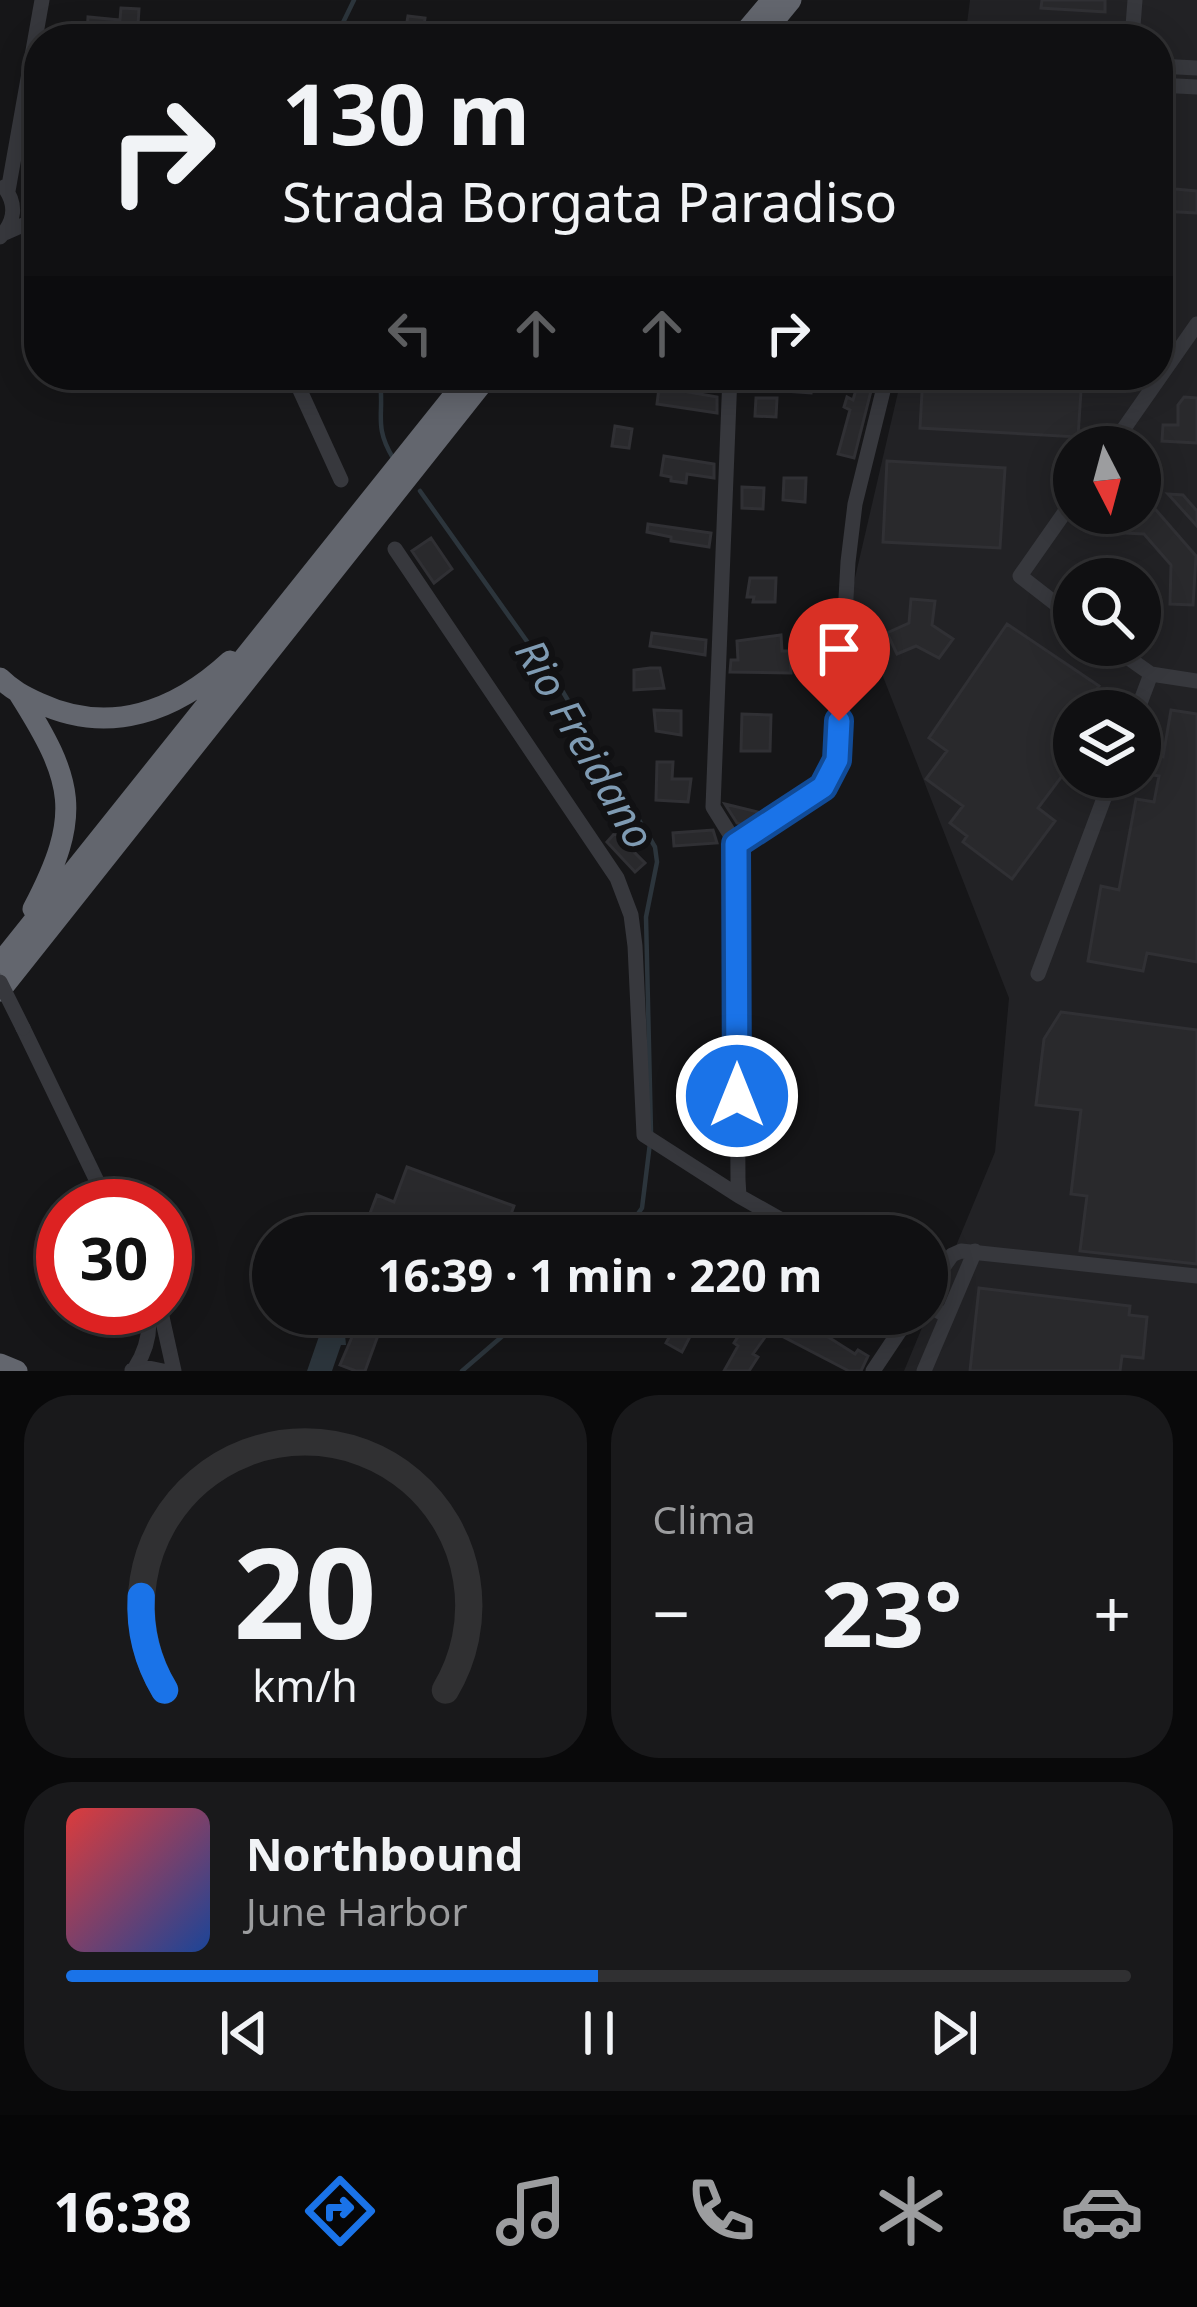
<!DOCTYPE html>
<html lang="it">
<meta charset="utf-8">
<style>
:root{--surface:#101012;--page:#19191b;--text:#f1f3f6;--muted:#9c9d9f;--line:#303032;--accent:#1a73e8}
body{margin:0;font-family:"Noto Sans",sans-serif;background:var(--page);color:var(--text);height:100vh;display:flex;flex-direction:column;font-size:45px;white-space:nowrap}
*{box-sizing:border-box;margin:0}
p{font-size:39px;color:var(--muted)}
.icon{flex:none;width:66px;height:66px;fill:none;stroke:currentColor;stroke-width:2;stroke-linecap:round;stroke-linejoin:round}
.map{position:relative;height:1371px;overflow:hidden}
.drawer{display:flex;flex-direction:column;gap:24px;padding:24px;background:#09090a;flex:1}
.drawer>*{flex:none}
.banner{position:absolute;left:24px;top:24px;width:1149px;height:366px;border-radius:48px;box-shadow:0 6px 30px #0003,0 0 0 3px var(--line);background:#101012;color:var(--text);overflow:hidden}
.needle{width:78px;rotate:174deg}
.fabs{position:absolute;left:1053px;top:426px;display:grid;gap:24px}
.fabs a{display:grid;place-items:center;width:108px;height:108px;border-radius:50%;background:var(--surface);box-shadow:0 6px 30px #0003,0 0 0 3px var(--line);font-size:60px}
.speed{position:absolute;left:36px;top:1179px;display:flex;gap:24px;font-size:60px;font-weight:700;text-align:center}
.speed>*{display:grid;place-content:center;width:156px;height:156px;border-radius:50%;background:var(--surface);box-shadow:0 6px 30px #0003,0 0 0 3px var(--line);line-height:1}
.speed .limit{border:18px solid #d22;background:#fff;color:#111}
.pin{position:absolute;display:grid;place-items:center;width:102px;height:102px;color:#fff;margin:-123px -51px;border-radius:50% 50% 50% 0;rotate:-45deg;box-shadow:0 0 12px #0007}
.pin .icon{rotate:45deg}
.me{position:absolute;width:132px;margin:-66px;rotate:0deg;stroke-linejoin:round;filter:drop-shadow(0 0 9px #0008)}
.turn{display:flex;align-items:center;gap:42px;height:252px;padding:0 60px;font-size:54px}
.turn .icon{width:156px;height:156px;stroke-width:2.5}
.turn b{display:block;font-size:84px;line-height:102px}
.lanes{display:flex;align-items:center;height:114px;padding:0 60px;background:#0003;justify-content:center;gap:60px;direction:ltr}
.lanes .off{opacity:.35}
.big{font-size:90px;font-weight:700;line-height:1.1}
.drawer .widget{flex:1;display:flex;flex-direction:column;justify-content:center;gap:18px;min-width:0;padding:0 42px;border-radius:48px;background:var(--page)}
.drawer .dial{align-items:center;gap:0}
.dial svg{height:312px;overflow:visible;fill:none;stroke:var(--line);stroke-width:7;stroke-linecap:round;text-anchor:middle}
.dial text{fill:var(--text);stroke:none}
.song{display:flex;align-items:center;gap:36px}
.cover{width:144px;height:144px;border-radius:18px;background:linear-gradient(135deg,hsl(0 70% 55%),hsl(220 70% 35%))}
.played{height:12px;border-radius:6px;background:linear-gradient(90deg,var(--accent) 50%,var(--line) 50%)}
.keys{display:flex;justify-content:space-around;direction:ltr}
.heat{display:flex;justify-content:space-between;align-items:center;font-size:66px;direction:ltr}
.drawer .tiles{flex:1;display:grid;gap:24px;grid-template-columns:1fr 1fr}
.widget:last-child{grid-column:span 2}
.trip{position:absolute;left:252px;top:1215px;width:696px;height:120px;border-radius:60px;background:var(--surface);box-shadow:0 6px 30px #0003,0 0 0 3px var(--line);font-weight:700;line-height:120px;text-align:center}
.tabs{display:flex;height:192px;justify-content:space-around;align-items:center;background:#060607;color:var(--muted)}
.tabs .icon{width:84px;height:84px}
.tabs .on{color:var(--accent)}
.tabs b{font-size:54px;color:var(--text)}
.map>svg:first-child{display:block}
</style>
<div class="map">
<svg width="1197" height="1371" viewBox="0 0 1197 1371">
<rect width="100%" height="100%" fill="#161618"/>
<path fill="#222225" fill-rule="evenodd" d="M 970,0 L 1197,0 L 1197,1371 L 904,1371 L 995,1152 L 1009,998 L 851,595 L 902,375 L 1158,375 L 1158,39 L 965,39 ZM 1074,447 L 1140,447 L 1140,513 L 1074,513 ZM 1074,579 L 1140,579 L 1140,645 L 1074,645 ZM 1074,711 L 1140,711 L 1140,777 L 1074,777 Z"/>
<path fill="#2c353c" d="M 326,1316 L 344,1324 L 346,1345 L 341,1345 L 332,1371 L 307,1371 Z"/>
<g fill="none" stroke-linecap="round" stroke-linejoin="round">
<path stroke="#2c353c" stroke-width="4.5" d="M 335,39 L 354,0
M 379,375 C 386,413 372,423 393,458
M 420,491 L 563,692 L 655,847 L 657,862 L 646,917 L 651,1132
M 622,1236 L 642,1208 L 650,1143
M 462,1371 L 528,1314"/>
</g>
<path fill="#29292c" stroke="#303034" stroke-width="3" d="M 1042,0 L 1105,0 L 1105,12 L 1041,8 Z
M 121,8 L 139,9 L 137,39 L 87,37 L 88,17 L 120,20 Z
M 408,16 L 425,18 L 422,39 L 404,39 Z
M 1158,158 L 1175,189 L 1197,191 L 1197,213 L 1160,211 Z
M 671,375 L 685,375 L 683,391 L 717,397 L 717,413 L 657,404 L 659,388 L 669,389 Z
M 800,375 L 831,375 L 830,387 L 811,387 L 811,393 L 785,391 L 785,380 Z
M 923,375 L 1082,375 L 1078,437 L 920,428 Z
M 858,383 L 872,387 L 854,458 L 838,454 L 850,410 L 844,407 L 847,397 L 853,400 Z
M 1184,397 L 1197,398 L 1197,443 L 1162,441 L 1163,425 L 1178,425 L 1178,405 Z
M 756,398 L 777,398 L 776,417 L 755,416 Z
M 615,426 L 632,429 L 629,448 L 612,446 Z
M 664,456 L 714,464 L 714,478 L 687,474 L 686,483 L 671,481 L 671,477 L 661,475 Z
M 887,461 L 1005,468 L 1000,548 L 883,542 Z
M 784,478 L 806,478 L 805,502 L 783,500 Z
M 742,487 L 764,488 L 763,509 L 742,508 Z
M 1168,494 L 1183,495 L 1197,511 L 1197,526 Z
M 1140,510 L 1156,510 L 1196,556 L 1193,605 L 1170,604 L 1171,565 L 1144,534 L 1105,532 L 1106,513 L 1140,513 Z
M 648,524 L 711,533 L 709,547 L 671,541 L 671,537 L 647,532 Z
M 431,538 L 452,569 L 434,583 L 412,551 Z
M 750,578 L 776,578 L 775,602 L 753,602 L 754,597 L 747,597 Z
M 911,599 L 935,601 L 932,625 L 953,639 L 939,658 L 916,646 L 897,654 L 887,633 L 909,623 Z
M 1007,624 L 1099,686 L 1082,711 L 1074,711 L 1074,723 L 1063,740 L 1074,747 L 1074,760 L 1038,808 L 1055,821 L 1012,879 L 963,842 L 967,836 L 950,823 L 963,806 L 926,779 L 947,751 L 929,738 Z
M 652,633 L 706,640 L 705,655 L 650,646 Z
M 781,635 L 782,651 L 790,651 L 791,673 L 730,672 L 731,660 L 738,660 L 737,641 Z
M 650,668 L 660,668 L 664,688 L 634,690 L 634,670 Z
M 654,710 L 681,711 L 681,735 L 656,731 Z
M 1171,710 L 1197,714 L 1197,962 L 1147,953 L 1143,971 L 1088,961 L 1101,886 L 1119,890 L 1136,799 L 1154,802 L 1159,776 L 1148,774 L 1151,754 L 1163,757 Z
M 742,714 L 771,715 L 770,751 L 741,751 Z
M 657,762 L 673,762 L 672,779 L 691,779 L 688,802 L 656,800 Z
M 725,804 L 762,813 L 744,825 L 737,823 Z
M 713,830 L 717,843 L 674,846 L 673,833 Z
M 615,833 L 645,863 L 635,872 L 607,842 Z
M 1061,1012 L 1197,1030 L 1197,1264 L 1080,1251 L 1087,1196 L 1071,1194 L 1081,1110 L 1036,1105 L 1044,1039 Z
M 407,1167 L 514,1206 L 503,1236 L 337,1236 L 343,1221 L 364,1229 L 377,1195 L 394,1202 Z
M 979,1288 L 1130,1306 L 1129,1315 L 1147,1317 L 1143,1358 L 1122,1356 L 1120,1371 L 970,1371 Z
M 362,1314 L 414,1314 L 408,1328 L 384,1319 L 365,1371 L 356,1371 L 340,1365 Z
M 736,1314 L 795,1316 L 855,1354 L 858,1350 L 868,1356 L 861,1371 L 849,1371 L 770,1330 L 753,1354 L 758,1357 L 749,1371 L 724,1371 L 738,1346 L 734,1343 L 748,1321 Z
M 678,1321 L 694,1329 L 682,1352 L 666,1343 Z"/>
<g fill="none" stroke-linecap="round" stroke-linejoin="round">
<path stroke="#37383d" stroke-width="15" d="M 1132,39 L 1135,0
M 1158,66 L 1197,68
M 1158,85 L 1197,87
M 8,191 L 42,0
M 5,233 L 39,218
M 0,237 C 15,222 17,204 4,187
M 293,375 L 341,480
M 730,375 L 713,807 L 736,844 L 738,1180 L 739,1196 L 810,1236
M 1111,447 L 1197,324
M 1074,499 L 1020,576 L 1074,618
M 395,549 L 617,878 L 631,915 L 635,946 L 644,1135 L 739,1196
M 1110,645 L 1151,674 L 1197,681
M 1137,711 L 1151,674
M 736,844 L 823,787 L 837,760 L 848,562 L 855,504 L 887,375
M 1038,974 L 1112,777
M 23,1028 L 109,1206
M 927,1290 L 952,1255 L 961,1251 L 1197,1276
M 927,1305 L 947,1316
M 160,1308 L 174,1371
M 135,1368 C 147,1349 152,1330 147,1308
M 132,1370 L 144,1367 L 163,1371
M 873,1371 L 911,1314
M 924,1371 L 975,1251"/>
<path stroke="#63666e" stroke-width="21" d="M 739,39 L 772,0
M 759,39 L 791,0
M 0,678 C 12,690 24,696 39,703 C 110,736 176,711 230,661
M 19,694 C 74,781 83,814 33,909
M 0,963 L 470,375
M 0,991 L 489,375
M 0,1364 L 17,1371"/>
<path stroke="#37383d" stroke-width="15" d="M 0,982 L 23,1028"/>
</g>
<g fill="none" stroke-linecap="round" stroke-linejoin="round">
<defs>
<path id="route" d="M 737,1096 L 736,844 L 823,787 L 837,760 L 839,721"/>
</defs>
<use href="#route" stroke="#114b97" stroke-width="30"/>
<use href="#route" stroke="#1a73e8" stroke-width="21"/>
</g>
<g text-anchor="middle" stroke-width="12" stroke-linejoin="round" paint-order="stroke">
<g font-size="42" font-style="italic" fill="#7f9bb3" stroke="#111113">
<text transform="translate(585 744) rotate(60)" y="15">Rio Freidano</text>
</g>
</g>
</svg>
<div class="fabs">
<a><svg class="needle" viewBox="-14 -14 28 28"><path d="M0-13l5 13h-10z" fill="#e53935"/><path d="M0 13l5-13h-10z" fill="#9c9d9f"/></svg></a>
<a><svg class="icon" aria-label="search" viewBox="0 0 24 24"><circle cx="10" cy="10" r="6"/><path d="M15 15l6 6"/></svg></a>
<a><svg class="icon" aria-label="layers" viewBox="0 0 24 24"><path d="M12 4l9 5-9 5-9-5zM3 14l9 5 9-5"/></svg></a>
</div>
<div class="speed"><div class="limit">30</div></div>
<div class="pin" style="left:839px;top:721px;background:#d93025"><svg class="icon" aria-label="arrive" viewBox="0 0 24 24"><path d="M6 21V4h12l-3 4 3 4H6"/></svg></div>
<svg class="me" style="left:737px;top:1096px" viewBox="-20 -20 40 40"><circle r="17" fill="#1a73e8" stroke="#fff" stroke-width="3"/><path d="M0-11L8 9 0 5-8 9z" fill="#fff"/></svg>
<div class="trip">16:39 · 1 min · 220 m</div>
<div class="banner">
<div class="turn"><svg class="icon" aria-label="right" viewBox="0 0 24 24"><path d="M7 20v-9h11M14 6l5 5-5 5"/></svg><div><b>130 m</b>Strada Borgata Paradiso</div></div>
<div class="lanes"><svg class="icon off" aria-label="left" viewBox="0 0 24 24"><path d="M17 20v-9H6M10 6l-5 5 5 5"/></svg><svg class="icon off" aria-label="ahead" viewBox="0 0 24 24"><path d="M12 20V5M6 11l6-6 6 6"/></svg><svg class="icon off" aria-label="ahead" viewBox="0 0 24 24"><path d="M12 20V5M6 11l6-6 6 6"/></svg><svg class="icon" aria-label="right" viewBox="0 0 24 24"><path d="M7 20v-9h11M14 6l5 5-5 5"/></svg></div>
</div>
</div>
<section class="drawer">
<div class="tiles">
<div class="widget dial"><svg viewBox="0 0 100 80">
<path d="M14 69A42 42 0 1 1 86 69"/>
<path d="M14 69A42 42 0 0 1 8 45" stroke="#1a73e8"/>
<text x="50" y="56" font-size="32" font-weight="700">20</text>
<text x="50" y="72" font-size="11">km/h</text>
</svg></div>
<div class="widget"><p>Clima</p>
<div class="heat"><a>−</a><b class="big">23°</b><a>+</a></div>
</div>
<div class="widget">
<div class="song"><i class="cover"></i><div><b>Northbound</b><p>June Harbor</p></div></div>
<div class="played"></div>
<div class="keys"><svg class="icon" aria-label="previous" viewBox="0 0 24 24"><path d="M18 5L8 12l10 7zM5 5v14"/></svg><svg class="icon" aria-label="pause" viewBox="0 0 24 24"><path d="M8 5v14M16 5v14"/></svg><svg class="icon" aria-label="next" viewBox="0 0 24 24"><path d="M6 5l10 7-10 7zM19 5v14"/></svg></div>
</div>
</div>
</section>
<nav class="tabs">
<b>16:38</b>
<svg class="icon on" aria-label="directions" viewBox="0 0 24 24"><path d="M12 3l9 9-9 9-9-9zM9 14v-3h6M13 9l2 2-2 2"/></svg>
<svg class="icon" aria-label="music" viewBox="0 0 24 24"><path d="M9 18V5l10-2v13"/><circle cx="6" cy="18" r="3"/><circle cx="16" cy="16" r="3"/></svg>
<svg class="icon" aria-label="phone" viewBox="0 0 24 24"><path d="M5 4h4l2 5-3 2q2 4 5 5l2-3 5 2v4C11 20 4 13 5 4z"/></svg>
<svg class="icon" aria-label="climate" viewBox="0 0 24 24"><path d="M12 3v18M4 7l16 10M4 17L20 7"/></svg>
<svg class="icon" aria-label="car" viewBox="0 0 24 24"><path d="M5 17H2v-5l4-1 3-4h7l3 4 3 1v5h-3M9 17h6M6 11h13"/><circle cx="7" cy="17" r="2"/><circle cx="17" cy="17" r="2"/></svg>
</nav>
